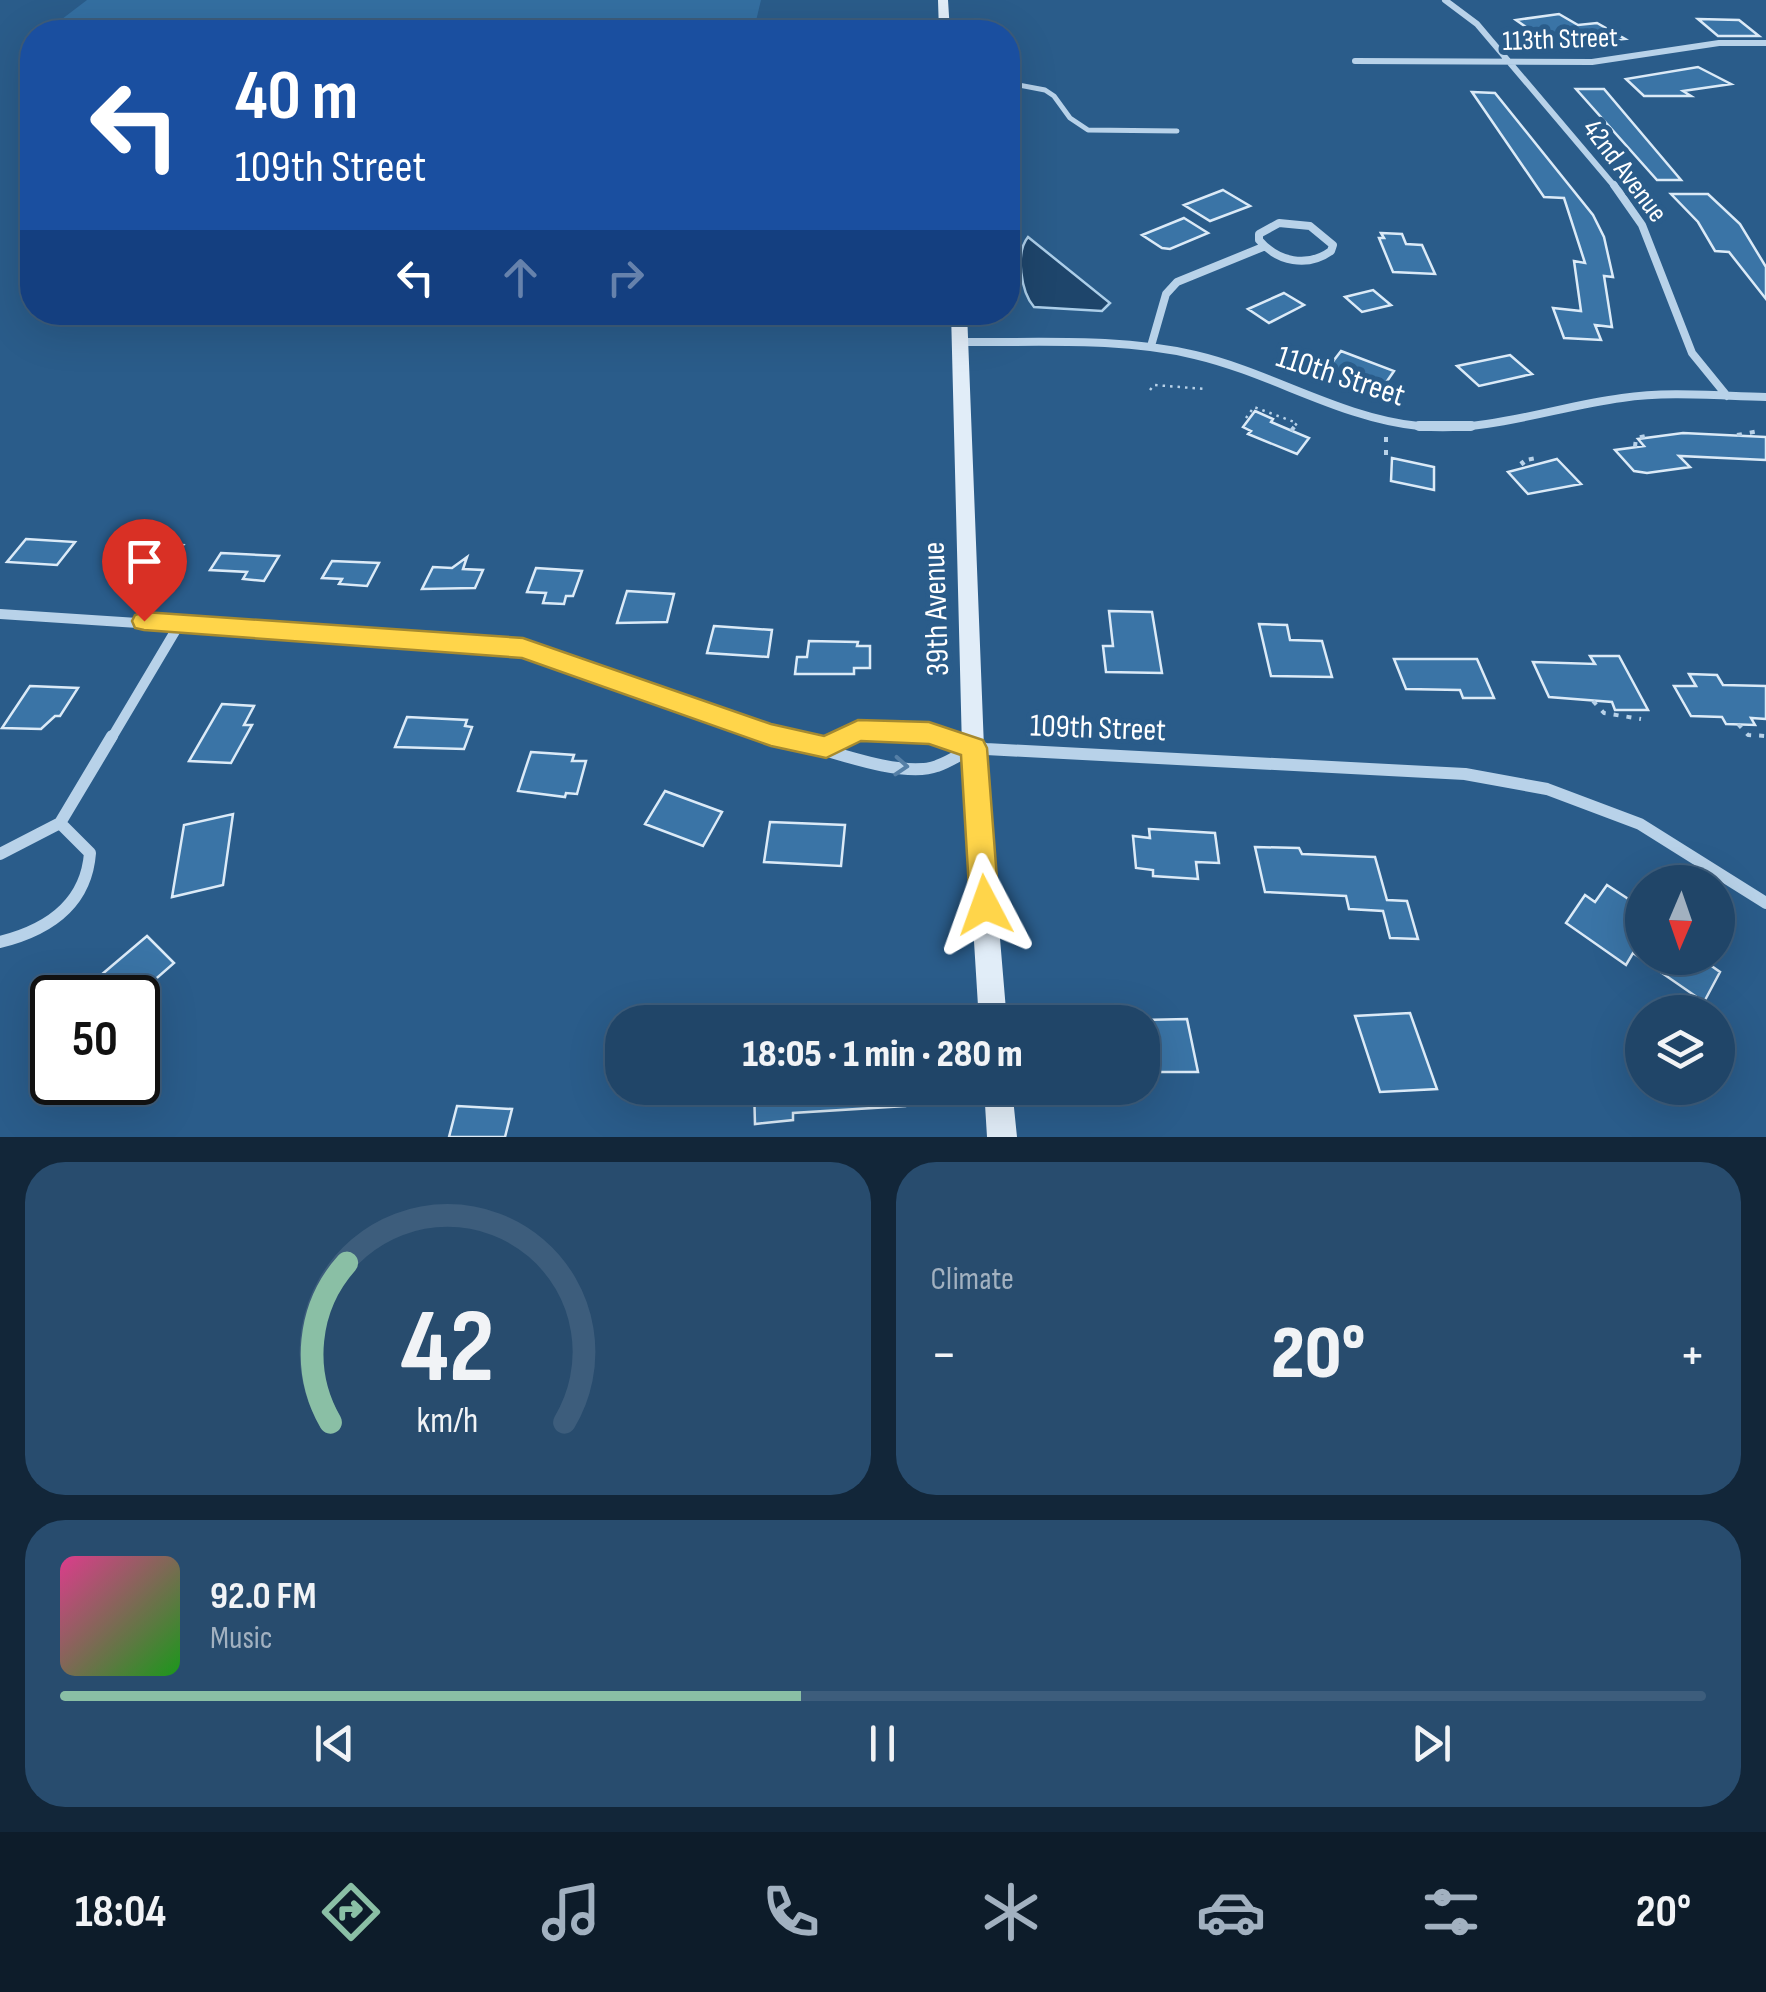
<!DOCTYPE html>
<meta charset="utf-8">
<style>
:root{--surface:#204568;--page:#284c6e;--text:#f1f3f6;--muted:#a2b1c0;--line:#3d5d7c;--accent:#8abfa5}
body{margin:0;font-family:"Sofia Sans Condensed",sans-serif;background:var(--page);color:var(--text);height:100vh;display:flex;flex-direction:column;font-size:38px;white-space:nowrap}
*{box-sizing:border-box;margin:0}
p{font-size:32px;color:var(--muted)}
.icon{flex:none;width:55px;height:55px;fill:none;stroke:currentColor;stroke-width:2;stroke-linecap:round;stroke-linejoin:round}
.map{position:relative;height:1137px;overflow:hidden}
.details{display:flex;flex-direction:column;gap:25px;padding:25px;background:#122639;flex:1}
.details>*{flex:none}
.top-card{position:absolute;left:20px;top:20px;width:1000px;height:305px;border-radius:40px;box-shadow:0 10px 40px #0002,0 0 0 2px var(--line);background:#1a4fa0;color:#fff;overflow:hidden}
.needle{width:65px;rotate:182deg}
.controls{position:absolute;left:1625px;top:865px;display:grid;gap:20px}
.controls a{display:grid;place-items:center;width:110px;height:110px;border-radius:50%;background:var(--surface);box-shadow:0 10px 40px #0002,0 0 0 2px var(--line);font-size:50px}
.speed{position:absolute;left:30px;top:975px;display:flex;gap:20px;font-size:50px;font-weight:700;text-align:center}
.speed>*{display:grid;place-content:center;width:130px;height:130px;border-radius:50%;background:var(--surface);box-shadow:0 10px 40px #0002,0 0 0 2px var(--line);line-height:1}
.speed .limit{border:5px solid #111;border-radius:15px;background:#fff;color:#111}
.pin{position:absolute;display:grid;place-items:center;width:85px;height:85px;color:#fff;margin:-102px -42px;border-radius:50% 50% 50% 0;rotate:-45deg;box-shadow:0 0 10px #0007}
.pin .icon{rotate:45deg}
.me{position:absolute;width:110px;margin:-55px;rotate:356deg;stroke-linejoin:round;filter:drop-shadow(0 0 8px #0008)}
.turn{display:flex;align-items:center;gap:35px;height:210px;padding:0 50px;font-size:45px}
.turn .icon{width:130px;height:130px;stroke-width:2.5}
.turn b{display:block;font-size:70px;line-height:85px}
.lanes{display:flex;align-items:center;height:95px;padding:0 50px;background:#0003;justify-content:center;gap:50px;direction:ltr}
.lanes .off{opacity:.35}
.big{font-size:75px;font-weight:800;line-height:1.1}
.details .card{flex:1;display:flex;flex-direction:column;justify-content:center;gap:15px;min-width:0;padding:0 35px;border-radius:40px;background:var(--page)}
.details .dial{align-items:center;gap:0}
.dial svg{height:260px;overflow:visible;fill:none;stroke:var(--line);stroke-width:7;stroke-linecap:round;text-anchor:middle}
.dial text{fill:var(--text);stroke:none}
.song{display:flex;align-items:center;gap:30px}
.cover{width:120px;height:120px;border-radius:15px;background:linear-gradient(135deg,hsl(330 70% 55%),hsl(120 70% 35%))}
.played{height:10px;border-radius:5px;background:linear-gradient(90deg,var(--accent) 45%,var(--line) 45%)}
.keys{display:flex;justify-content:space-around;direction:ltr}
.heat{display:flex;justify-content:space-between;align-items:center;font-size:55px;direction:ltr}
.details .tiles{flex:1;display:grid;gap:25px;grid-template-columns:1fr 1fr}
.card:last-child{grid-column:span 2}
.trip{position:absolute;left:605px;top:1005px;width:555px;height:100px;border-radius:40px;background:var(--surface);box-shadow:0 10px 40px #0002,0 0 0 2px var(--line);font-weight:800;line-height:100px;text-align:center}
.dock{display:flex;height:160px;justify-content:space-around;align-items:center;background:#0d1c2a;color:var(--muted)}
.dock .icon{width:70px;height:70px}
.dock .selected{color:var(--accent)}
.dock b{font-size:45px;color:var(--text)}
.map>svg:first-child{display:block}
</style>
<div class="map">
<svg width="1766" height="1137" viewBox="0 0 1766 1137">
<rect width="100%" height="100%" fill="#2a5c8a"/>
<path fill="#346fa1" d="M 87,0 L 761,0 L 755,25 L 525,21 L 517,32 L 45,32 Z"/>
<path fill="#1e456b" stroke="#accee9" stroke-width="2.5" d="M 1028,237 L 1110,303 L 1102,311 L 1034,307 C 1021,292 1015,253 1028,237 Z"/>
<path fill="#3a74a6" stroke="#dbeaf7" stroke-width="2.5" d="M 1559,14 L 1578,25 L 1597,23 L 1625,39 L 1553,46 L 1516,20 Z
M 1698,19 L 1739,20 L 1759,36 L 1718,36 Z
M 1698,67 L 1731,84 L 1683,91 L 1691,96 L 1644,96 L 1626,79 Z
M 1576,89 L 1604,89 L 1681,180 L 1657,180 Z
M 1472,92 L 1495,93 L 1593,215 L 1604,237 L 1613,277 L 1604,276 L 1612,327 L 1595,325 L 1601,340 L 1564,338 L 1553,308 L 1581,311 L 1574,261 L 1585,263 L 1564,198 L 1544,197 Z
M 1223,190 L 1250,206 L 1210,221 L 1184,205 Z
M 1671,194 L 1708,194 L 1740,224 L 1766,267 L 1766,299 L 1729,252 L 1715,251 L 1698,222 Z
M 1184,218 L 1208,233 L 1170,249 L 1162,248 L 1142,235 Z
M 1381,233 L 1402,234 L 1406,244 L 1422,245 L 1435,274 L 1393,272 L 1379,238 L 1384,238 Z
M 1373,290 L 1391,305 L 1362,312 L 1345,297 Z
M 1284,293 L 1304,305 L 1269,323 L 1248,309 Z
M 1341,351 L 1394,371 L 1383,387 L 1328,368 Z
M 1510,355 L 1532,374 L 1479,386 L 1457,366 Z
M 1255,411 L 1273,419 L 1271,422 L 1309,438 L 1297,454 L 1248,434 L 1251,431 L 1243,427 Z
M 1683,433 L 1766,437 L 1766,460 L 1679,456 L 1690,467 L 1647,473 L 1634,471 L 1615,450 L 1644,446 L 1638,439 Z
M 1392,458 L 1434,467 L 1434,490 L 1391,481 Z
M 1557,459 L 1581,484 L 1528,494 L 1508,472 Z
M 26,539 L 75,542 L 57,565 L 7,562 Z
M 144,543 L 183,545 L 163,567 L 129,565 Z
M 221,553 L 279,556 L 264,581 L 243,579 L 247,572 L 210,570 Z
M 467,557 L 463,569 L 483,570 L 475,588 L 422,589 L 433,567 L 452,568 Z
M 332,561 L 379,563 L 367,586 L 339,584 L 342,579 L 322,578 Z
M 536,568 L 582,571 L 573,596 L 566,596 L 564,604 L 543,603 L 546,593 L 527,592 Z
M 627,591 L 674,594 L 667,622 L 617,623 Z
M 1109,611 L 1152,612 L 1162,673 L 1106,672 L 1103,646 L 1113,646 Z
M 1259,624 L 1287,625 L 1290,640 L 1322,641 L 1332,677 L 1271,676 Z
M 714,626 L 772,630 L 768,657 L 707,653 Z
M 809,641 L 858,642 L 857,646 L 870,646 L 870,668 L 854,668 L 854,674 L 795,674 L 797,657 L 807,657 Z
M 1590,656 L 1619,656 L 1648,710 L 1615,710 L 1612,702 L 1549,697 L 1533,662 L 1595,664 Z
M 1394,659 L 1477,659 L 1494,698 L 1463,698 L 1460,690 L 1406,689 Z
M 1689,674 L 1717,675 L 1723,685 L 1766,686 L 1766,719 L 1751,718 L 1755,725 L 1726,724 L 1722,717 L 1691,716 L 1674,686 L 1696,686 Z
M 30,686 L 78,688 L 60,716 L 55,716 L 41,729 L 2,728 Z
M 222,704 L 254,706 L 244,725 L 252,725 L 231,763 L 189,761 Z
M 407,717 L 467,720 L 465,726 L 472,727 L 464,749 L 395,747 Z
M 531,752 L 574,755 L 572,761 L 586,761 L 577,794 L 566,793 L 565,797 L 518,791 Z
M 665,791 L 722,812 L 703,846 L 645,824 Z
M 233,814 L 223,885 L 172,897 L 184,825 Z
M 770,822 L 845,825 L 841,866 L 764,862 Z
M 1149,829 L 1215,833 L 1219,863 L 1196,862 L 1198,879 L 1153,876 L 1153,870 L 1136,868 L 1133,836 L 1150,838 Z
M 1255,847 L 1299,848 L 1302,854 L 1375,857 L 1387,900 L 1407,901 L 1418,939 L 1390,938 L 1383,911 L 1349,909 L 1346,896 L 1265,892 Z
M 1607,885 L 1642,908 L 1642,958 L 1700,958 L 1720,972 L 1704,1002 L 1633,953 L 1626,965 L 1566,923 L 1585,895 L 1595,902 Z
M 147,936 L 174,963 L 134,998 L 74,998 Z
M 1410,1013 L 1437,1089 L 1380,1092 L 1355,1016 Z
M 1187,1019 L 1198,1072 L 1142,1072 L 1142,1020 Z
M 754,1088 L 904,1088 L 905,1106 L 793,1113 L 793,1120 L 755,1124 Z
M 457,1106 L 512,1109 L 505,1137 L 449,1137 Z"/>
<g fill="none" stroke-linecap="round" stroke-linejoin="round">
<path stroke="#b8d2e9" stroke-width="2.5" stroke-dasharray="2.5 5" stroke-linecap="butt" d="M 1150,390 L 1154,385 L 1205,389
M 1246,418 L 1254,407 L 1297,423 L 1293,428"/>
<path stroke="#b8d2e9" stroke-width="4" stroke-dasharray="5 8" stroke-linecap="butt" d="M 1291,431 L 1295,426
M 1737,435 L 1759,431
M 1386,437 L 1386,457
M 1635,447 L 1636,438 L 1650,435
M 1524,465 L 1521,461 L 1536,458
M 1593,701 L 1604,713 L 1641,719
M 1738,724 L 1748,735 L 1766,736"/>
<path stroke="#b8d2e9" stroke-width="5" d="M 1008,83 L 1045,90 L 1054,96 L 1070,118 L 1088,130 L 1177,131"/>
<path stroke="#b8d2e9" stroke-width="6" d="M 1445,0 L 1477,24 L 1616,188
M 1355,61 L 1592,62 L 1719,43 L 1766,43"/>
<path stroke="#b8d2e9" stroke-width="8" d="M 1614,185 L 1642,225 L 1692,353 L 1727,396
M 1279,223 L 1310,226 L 1333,245 L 1331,251 C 1307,268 1278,262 1259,240 L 1259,234 Z
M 960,342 C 1038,343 1119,337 1195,355 C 1272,373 1340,418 1419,426 C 1488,433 1554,407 1622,398 C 1669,391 1718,396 1766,397
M 1151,346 L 1166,294 L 1177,282 L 1263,247"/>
<path stroke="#b8d2e9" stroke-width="10" d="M 1419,426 L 1471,426
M 0,614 L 523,648 L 787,739
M 111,739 L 180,623
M 843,739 C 872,724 918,730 949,739"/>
<path stroke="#b8d2e9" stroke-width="12" d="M 776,736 C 816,745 900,780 937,766 C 949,762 961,754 972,748
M 940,736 L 986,749 L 1465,774 L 1547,789 L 1640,824 L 1766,903
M 826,747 L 848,736
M 60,823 L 112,736
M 0,854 L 60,823 L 90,853 C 86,905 48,930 0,942"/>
<path fill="#e1edf8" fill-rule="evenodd" d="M 938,0 L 948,0 L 950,32 L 939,32 Z
M 951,312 L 967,312 L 984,748 L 1007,1022 L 979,1022 L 962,748 Z
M 984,1088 L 1012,1088 L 1017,1137 L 987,1137 Z"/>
</g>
<defs><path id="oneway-chevron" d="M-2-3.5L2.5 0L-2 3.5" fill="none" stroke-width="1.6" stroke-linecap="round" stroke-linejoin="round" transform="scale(2.5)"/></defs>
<use stroke="#557fa6" href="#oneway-chevron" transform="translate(901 766) rotate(4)"/>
<path fill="#ffd54a" stroke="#a68a30" stroke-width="2.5" d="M 144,612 L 523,638 L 771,724 L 824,736 L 858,720 L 929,722 L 983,740 L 987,748 L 999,905 L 995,914 L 985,919 L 974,914 L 970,905 L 961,755 L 929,744 L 861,741 L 826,758 L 771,746 L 522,658 L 144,630 L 135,628 L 132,621 L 135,615 Z"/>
<g text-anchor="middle" stroke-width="10" stroke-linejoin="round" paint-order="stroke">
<g font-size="28" fill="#fff" stroke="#2a5c8a">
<text transform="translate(1560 38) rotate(-2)" y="10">113th Street</text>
<text transform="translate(1626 170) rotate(53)" y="10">42nd Avenue</text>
</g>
<g font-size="32" fill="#fff" stroke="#2a5c8a">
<text transform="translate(1341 375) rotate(18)" y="11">110th Street</text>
<text transform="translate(935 609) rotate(-92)" y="11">39th Avenue</text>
<text transform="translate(1098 727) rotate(2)" y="11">109th Street</text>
</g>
</g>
</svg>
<div class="controls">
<a><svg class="needle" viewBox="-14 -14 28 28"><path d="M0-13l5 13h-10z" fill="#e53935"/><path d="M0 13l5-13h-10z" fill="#a2b1c0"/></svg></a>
<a><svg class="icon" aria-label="layers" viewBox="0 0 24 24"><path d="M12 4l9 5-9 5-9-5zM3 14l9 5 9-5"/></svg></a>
</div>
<div class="speed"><div class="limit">50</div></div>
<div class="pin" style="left:144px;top:621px;background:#d93025"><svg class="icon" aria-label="arrive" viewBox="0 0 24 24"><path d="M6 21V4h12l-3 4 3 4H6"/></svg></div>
<svg class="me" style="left:985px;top:905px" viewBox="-20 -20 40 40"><path d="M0-17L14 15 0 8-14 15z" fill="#ffd54a" stroke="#fff" stroke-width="4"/></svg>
<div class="trip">18:05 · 1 min · 280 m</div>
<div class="top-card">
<div class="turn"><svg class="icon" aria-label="left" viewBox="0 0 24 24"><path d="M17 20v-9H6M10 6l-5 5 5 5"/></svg><div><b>40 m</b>109th Street</div></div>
<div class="lanes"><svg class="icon" aria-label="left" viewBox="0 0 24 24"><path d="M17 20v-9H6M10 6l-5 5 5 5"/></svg><svg class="icon off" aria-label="ahead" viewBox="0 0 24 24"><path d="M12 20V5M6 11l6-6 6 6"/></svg><svg class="icon off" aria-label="right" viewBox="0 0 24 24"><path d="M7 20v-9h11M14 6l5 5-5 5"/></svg></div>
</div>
</div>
<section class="details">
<div class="tiles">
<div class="card dial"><svg viewBox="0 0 100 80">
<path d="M14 69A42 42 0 1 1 86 69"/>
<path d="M14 69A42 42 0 0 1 19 20" stroke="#8abfa5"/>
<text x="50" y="56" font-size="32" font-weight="700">42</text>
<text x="50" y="72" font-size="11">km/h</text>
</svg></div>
<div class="card"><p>Climate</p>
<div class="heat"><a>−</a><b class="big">20°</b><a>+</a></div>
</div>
<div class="card">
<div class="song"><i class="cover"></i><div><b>92.0 FM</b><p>Music</p></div></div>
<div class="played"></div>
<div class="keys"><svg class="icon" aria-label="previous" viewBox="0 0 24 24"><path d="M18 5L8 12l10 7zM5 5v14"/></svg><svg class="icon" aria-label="pause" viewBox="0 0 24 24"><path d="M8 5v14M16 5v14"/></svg><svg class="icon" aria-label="next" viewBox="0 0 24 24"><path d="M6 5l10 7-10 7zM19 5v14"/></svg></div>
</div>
</div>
</section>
<nav class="dock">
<b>18:04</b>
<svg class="icon selected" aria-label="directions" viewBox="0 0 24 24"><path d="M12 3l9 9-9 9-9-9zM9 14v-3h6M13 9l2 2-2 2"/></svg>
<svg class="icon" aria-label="music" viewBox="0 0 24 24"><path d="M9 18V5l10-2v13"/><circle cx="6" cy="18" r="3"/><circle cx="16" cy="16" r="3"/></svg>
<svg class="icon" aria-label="phone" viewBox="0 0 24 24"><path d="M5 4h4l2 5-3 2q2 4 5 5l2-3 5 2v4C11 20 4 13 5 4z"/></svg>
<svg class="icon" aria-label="climate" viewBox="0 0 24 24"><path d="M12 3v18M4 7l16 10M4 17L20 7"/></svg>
<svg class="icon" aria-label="car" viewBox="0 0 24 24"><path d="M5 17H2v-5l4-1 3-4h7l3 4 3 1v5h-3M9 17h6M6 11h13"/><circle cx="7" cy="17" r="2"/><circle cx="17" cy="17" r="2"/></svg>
<svg class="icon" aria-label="filters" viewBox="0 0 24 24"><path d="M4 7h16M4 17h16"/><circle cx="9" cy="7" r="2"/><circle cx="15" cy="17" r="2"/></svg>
<b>20°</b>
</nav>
